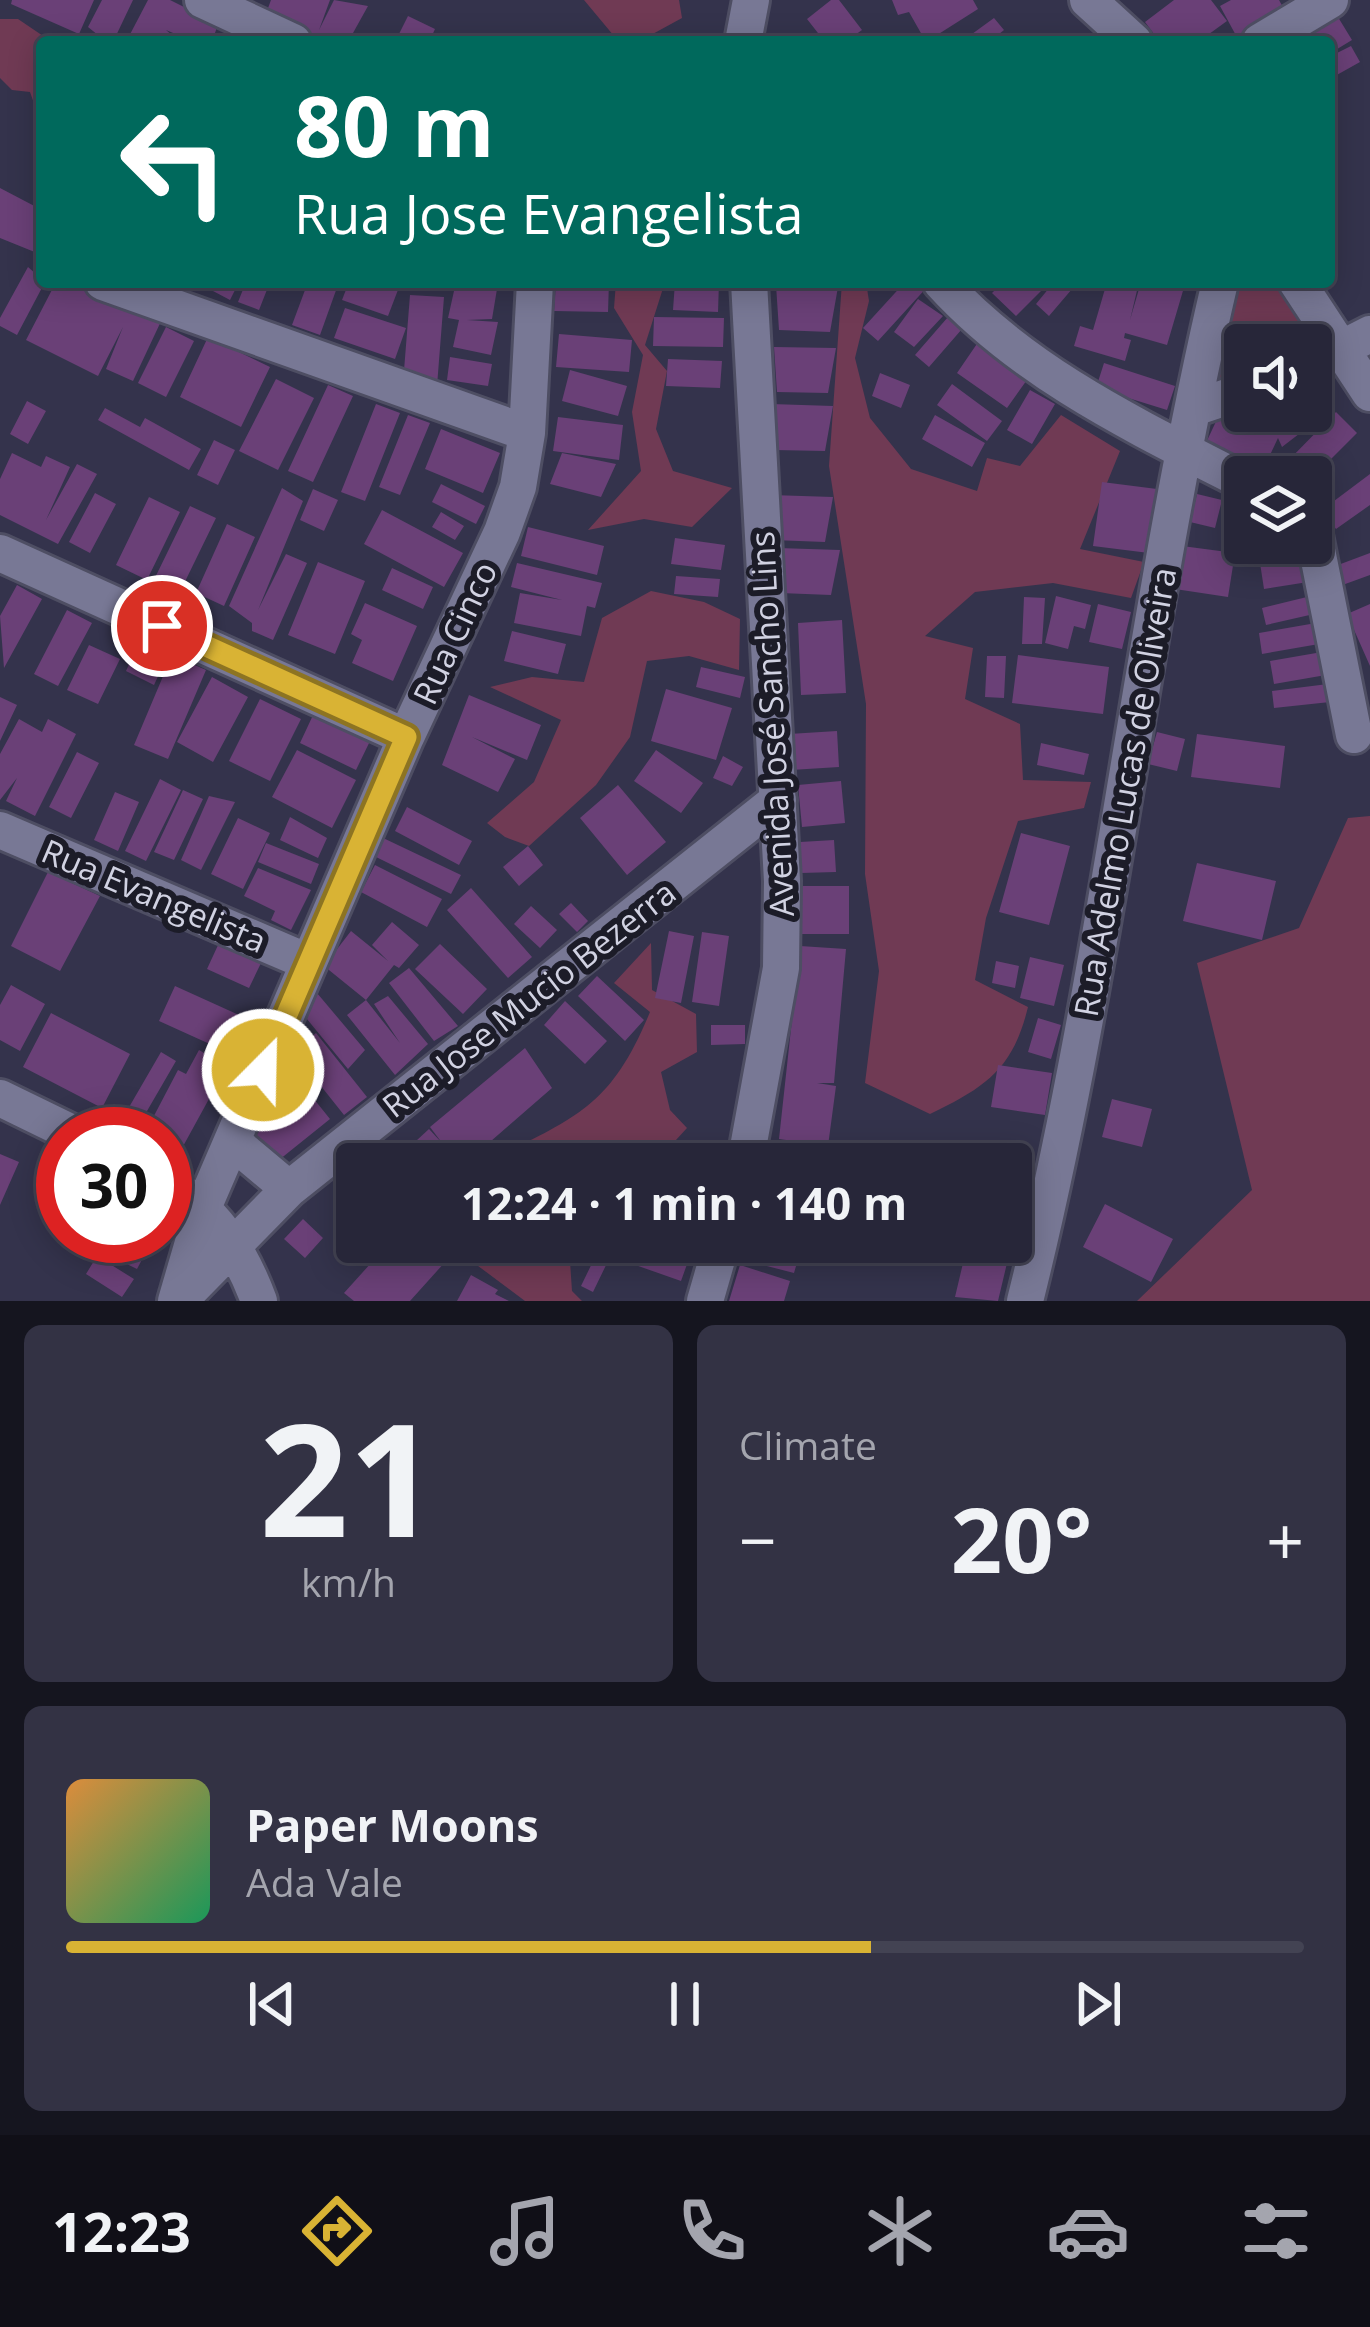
<!DOCTYPE html>
<meta charset="utf-8">
<style>
:root{--surface:#272639;--page:#333244;--text:#f1f3f6;--muted:#a4a5ae;--line:#434353;--accent:#d9b334}
body{margin:0;font-family:"Open Sans",sans-serif;background:var(--page);color:var(--text);height:100vh;display:flex;flex-direction:column;font-size:45px;white-space:nowrap}
*{box-sizing:border-box;margin:0}
p{font-size:39px;color:var(--muted)}
.icon{flex:none;width:66px;height:66px;fill:none;stroke:currentColor;stroke-width:2;stroke-linecap:round;stroke-linejoin:round}
.map{position:relative;height:1301px;overflow:hidden}
.details{display:flex;flex-direction:column;gap:24px;padding:24px;background:#15151f;flex:1}
.details>*{flex:none}
.guide{position:absolute;left:36px;top:36px;width:1299px;height:252px;border-radius:12px;box-shadow:0 6px 30px #0003,0 0 0 3px var(--line);background:#00695c;color:#fff;overflow:hidden}
.buttons{position:absolute;left:1224px;top:324px;display:grid;gap:24px}
.buttons a{display:grid;place-items:center;width:108px;height:108px;border-radius:12px;background:var(--surface);box-shadow:0 6px 30px #0003,0 0 0 3px var(--line);font-size:60px}
.speed{position:absolute;left:36px;top:1107px;display:flex;gap:24px;font-size:60px;font-weight:700;text-align:center}
.speed>*{display:grid;place-content:center;width:156px;height:156px;border-radius:50%;background:var(--surface);box-shadow:0 6px 30px #0003,0 0 0 3px var(--line);line-height:1}
.speed .limit{border:18px solid #d22;background:#fff;color:#111}
.pin{position:absolute;display:grid;place-items:center;width:102px;height:102px;color:#fff;margin:-51px;border:6px solid #fff;border-radius:50%;box-shadow:0 3px 12px #0007}
.me{position:absolute;width:132px;margin:-66px;rotate:23deg;stroke-linejoin:round;filter:drop-shadow(0 0 9px #0008)}
.turn{display:flex;align-items:center;gap:42px;height:252px;padding:0 60px;font-size:54px}
.turn .icon{width:156px;height:156px;stroke-width:2.5}
.turn b{display:block;font-size:84px;line-height:102px}
.big{font-size:90px;font-weight:700;line-height:1.1}
.details .tile{flex:1;display:flex;flex-direction:column;justify-content:center;gap:18px;min-width:0;padding:0 42px;border-radius:18px;background:var(--page)}
.details .dial{align-items:center;gap:0}
.dial b{font-size:156px;line-height:1}
.song{display:flex;align-items:center;gap:36px}
.cover{width:144px;height:144px;border-radius:18px;background:linear-gradient(135deg,hsl(30 70% 55%),hsl(150 70% 35%))}
.played{height:12px;border-radius:6px;background:linear-gradient(90deg,var(--accent) 65%,var(--line) 65%)}
.keys{display:flex;justify-content:space-around;direction:ltr}
.heat{display:flex;justify-content:space-between;align-items:center;font-size:66px;direction:ltr}
.details .tiles{flex:1;display:grid;gap:24px;grid-template-columns:1fr 1fr}
.tile:last-child{grid-column:span 2}
.trip{position:absolute;left:336px;top:1143px;width:696px;height:120px;border-radius:12px;background:var(--surface);box-shadow:0 6px 30px #0003,0 0 0 3px var(--line);font-weight:700;line-height:120px;text-align:center}
.dock{display:flex;height:192px;justify-content:space-around;align-items:center;background:#100f17;color:var(--muted)}
.dock .icon{width:84px;height:84px}
.dock .selected{color:var(--accent)}
.dock b{font-size:54px;color:var(--text)}
.map>svg:first-child{display:block}
</style>
<div class="map">
<svg width="1370" height="1301" viewBox="0 0 1370 1301">
<rect width="100%" height="100%" fill="#34334c"/>
<path fill="#703a54" d="M 584,0 L 679,0 L 682,18 L 638,42 L 619,42 Z
M 0,19 L 18,19 L 52,42 L 42,42 L 42,126 L 30,92 L 12,90 L 0,78 Z
M 616,282 L 665,282 L 645,345 L 667,371 L 656,429 L 673,471 L 732,488 L 692,527 L 644,519 L 588,530 L 641,471 L 632,412 L 643,355 L 614,308 Z
M 842,282 L 866,282 L 869,301 L 855,358 L 870,418 L 911,469 L 977,491 L 987,458 L 1020,466 L 1061,415 L 1120,451 L 1080,549 L 1144,562 L 1131,598 L 1053,583 L 975,592 L 925,636 L 973,648 L 965,699 L 1020,724 L 1023,780 L 1091,782 L 1084,808 L 1018,821 L 986,918 L 975,980 L 1028,1007 C 1013,1069 986,1087 930,1114 L 865,1083 L 879,971 L 865,874 L 866,704 L 829,466 Z
M 1224,282 L 1285,282 L 1325,354 L 1311,345 L 1245,345 L 1245,386 L 1198,405 Z
M 651,591 L 704,602 L 740,619 L 739,670 L 689,656 L 647,661 L 630,737 L 596,785 L 529,846 L 505,837 L 487,823 L 534,782 L 561,720 L 490,687 L 532,677 L 584,682 L 602,618 Z
M 1370,816 L 1370,1301 L 1137,1301 L 1252,1190 L 1197,963 L 1299,928 L 1348,818 Z
M 651,943 L 652,990 L 696,1014 L 697,1052 L 661,1072 L 670,1110 L 687,1128 L 654,1164 L 484,1164 C 574,1117 609,1111 650,1012 L 614,983 Z
M 446,1242 L 592,1242 L 570,1261 L 572,1291 L 582,1301 L 525,1301 Z"/>
<path fill="#6a4077" d="M 12,0 L 94,0 L 79,34 L 11,4 Z
M 102,0 L 133,0 L 113,42 L 100,42 L 103,39 L 88,27 Z
M 148,0 L 170,0 L 218,24 L 212,42 L 184,42 L 185,38 L 166,30 L 180,42 L 126,42 Z
M 271,0 L 330,0 L 319,30 L 334,0 L 368,6 L 348,42 L 322,42 L 264,19 Z
M 831,0 L 839,0 L 862,30 L 845,42 L 825,42 L 807,19 Z
M 892,0 L 973,0 L 978,9 L 926,42 L 909,12 L 898,15 Z
M 1174,0 L 1211,0 L 1227,21 L 1198,42 L 1160,42 L 1145,22 Z
M 1231,0 L 1279,0 L 1287,15 L 1239,41 L 1220,6 Z
M 1330,4 L 1352,40 L 1329,54 L 1329,42 L 1310,42 L 1299,24 Z
M 408,16 L 435,29 L 429,42 L 395,42 Z
M 994,18 L 1004,30 L 989,42 L 961,42 Z
M 1351,46 L 1360,62 L 1335,76 L 1329,57 Z
M 0,188 L 42,210 L 42,255 L 0,238 Z
M 28,267 L 45,282 L 17,335 L 0,326 L 0,318 Z
M 56,282 L 73,282 L 131,312 L 135,305 L 163,317 L 133,381 L 106,369 L 123,327 L 98,376 L 26,340 Z
M 196,282 L 239,282 L 230,300 Z
M 246,282 L 270,282 L 259,310 L 238,302 Z
M 308,282 L 339,282 L 320,335 L 292,325 Z
M 349,282 L 401,282 L 388,316 L 342,300 Z
M 456,282 L 497,289 L 492,319 L 467,320 L 498,322 L 491,355 L 453,347 L 459,320 L 448,318 Z
M 556,282 L 609,282 L 608,312 L 554,311 Z
M 675,282 L 719,282 L 718,312 L 673,310 Z
M 905,282 L 929,285 L 878,341 L 863,328 Z
M 1003,282 L 1050,282 L 1016,316 L 992,293 Z
M 1054,282 L 1078,282 L 1049,316 L 1036,304 Z
M 1107,282 L 1139,282 L 1130,320 L 1141,282 L 1185,284 L 1167,345 L 1125,333 L 1124,338 L 1131,340 L 1125,361 L 1074,346 L 1080,326 L 1093,330 Z
M 776,285 L 838,287 L 830,332 L 779,330 Z
M 410,295 L 444,297 L 437,386 L 403,383 Z
M 918,299 L 943,316 L 914,347 L 894,332 Z
M 345,308 L 406,328 L 395,359 L 334,338 Z
M 654,317 L 724,318 L 723,347 L 653,346 Z
M 948,317 L 962,329 L 929,367 L 915,355 Z
M 166,327 L 194,341 L 166,397 L 138,383 Z
M 559,334 L 632,340 L 629,372 L 556,367 Z
M 983,335 L 1034,370 L 1007,408 L 957,373 Z
M 208,337 L 270,367 L 241,427 L 180,397 Z
M 774,347 L 836,348 L 828,393 L 777,392 Z
M 450,357 L 492,364 L 488,386 L 447,380 Z
M 668,359 L 722,361 L 720,388 L 666,386 Z
M 1104,363 L 1175,386 L 1167,410 L 1096,388 Z
M 570,370 L 627,386 L 618,416 L 562,401 Z
M 880,373 L 910,385 L 901,408 L 872,396 Z
M 276,379 L 314,398 L 278,470 L 239,451 Z
M 952,384 L 1002,421 L 987,441 L 937,405 Z
M 328,385 L 353,396 L 313,482 L 288,471 Z
M 1030,390 L 1055,404 L 1032,444 L 1007,430 Z
M 27,401 L 46,411 L 28,444 L 10,434 Z
M 1245,403 L 1245,411 L 1265,411 L 1275,434 L 1267,411 L 1296,411 L 1308,427 L 1282,447 L 1278,438 L 1261,474 L 1204,447 L 1220,413 Z
M 376,404 L 400,413 L 365,501 L 341,492 Z
M 771,404 L 833,406 L 825,451 L 774,450 Z
M 105,408 L 140,427 L 145,418 L 201,449 L 189,470 L 98,420 Z
M 1336,412 L 1357,433 L 1313,477 L 1295,477 L 1283,466 Z
M 408,415 L 430,423 L 400,495 L 379,487 Z
M 935,415 L 985,443 L 972,467 L 922,439 Z
M 558,417 L 623,425 L 619,460 L 553,451 Z
M 441,429 L 500,453 L 483,493 L 425,469 Z
M 214,440 L 235,450 L 218,485 L 197,475 Z
M 12,453 L 41,467 L 46,456 L 70,467 L 46,520 L 77,464 L 97,474 L 58,544 L 0,515 L 0,479 Z
M 562,453 L 616,464 L 601,497 L 550,484 Z
M 1370,474 L 1370,505 L 1336,529 L 1322,510 Z
M 1102,482 L 1157,489 L 1149,553 L 1093,546 Z
M 441,484 L 485,506 L 476,524 L 432,502 Z
M 282,488 L 303,501 L 258,610 L 286,554 L 307,563 L 273,640 L 252,631 L 252,623 L 229,606 Z
M 313,489 L 338,500 L 324,531 L 300,520 Z
M 95,493 L 116,504 L 90,553 L 69,542 Z
M 1197,494 L 1222,500 L 1215,528 L 1190,522 Z
M 771,495 L 833,497 L 825,542 L 773,540 Z
M 149,497 L 180,512 L 147,580 L 116,565 Z
M 190,506 L 216,518 L 176,600 L 150,588 Z
M 382,510 L 463,553 L 444,587 L 364,544 Z
M 441,512 L 464,526 L 455,540 L 432,527 Z
M 227,524 L 255,537 L 224,606 L 196,593 Z
M 528,527 L 604,546 L 597,575 L 521,556 Z
M 675,538 L 725,545 L 721,570 L 671,564 Z
M 1182,546 L 1235,553 L 1228,597 L 1175,589 Z
M 778,548 L 840,550 L 831,595 L 780,593 Z
M 1370,553 L 1370,575 L 1337,587 L 1330,568 Z
M 1304,556 L 1308,582 L 1264,589 L 1260,563 Z
M 318,562 L 365,581 L 335,654 L 288,635 Z
M 517,563 L 602,583 L 595,608 L 587,606 L 581,636 L 514,623 L 520,593 L 562,600 L 511,587 Z
M 392,568 L 433,587 L 423,609 L 382,590 Z
M 676,576 L 720,579 L 718,597 L 674,594 Z
M 17,585 L 42,599 L 4,668 L 0,616 Z
M 1056,596 L 1091,605 L 1085,629 L 1074,626 L 1068,649 L 1045,643 Z
M 1311,596 L 1314,614 L 1266,625 L 1262,608 Z
M 1024,597 L 1045,598 L 1042,644 L 1022,644 Z
M 365,603 L 417,626 L 393,681 L 352,663 L 362,640 L 351,634 Z
M 1098,604 L 1131,612 L 1122,649 L 1089,642 Z
M 1370,604 L 1370,666 L 1347,614 Z
M 67,610 L 92,623 L 58,686 L 34,674 Z
M 842,620 L 846,693 L 801,695 L 798,623 Z
M 1316,623 L 1319,644 L 1262,654 L 1259,633 Z
M 512,631 L 566,644 L 558,674 L 504,661 Z
M 139,643 L 167,657 L 154,685 L 126,671 Z
M 89,645 L 120,659 L 98,704 L 67,690 Z
M 1322,652 L 1326,675 L 1274,684 L 1270,661 Z
M 172,655 L 206,670 L 168,759 L 134,745 Z
M 1018,655 L 1109,667 L 1103,714 L 1012,703 Z
M 987,656 L 1006,656 L 1004,698 L 985,697 Z
M 701,667 L 745,677 L 740,698 L 696,687 Z
M 212,677 L 248,697 L 213,762 L 177,742 Z
M 1328,684 L 1330,702 L 1274,708 L 1272,691 Z
M 666,689 L 732,708 L 716,760 L 651,741 Z
M 469,695 L 541,725 L 527,760 L 472,737 L 515,759 L 498,792 L 442,765 Z
M 0,697 L 17,705 L 0,741 Z
M 260,699 L 301,719 L 270,781 L 229,761 Z
M 314,713 L 371,739 L 356,770 L 300,743 Z
M 19,719 L 42,732 L 48,719 L 76,734 L 35,816 L 6,801 L 17,778 L 0,800 L 0,754 Z
M 837,731 L 839,767 L 791,770 L 789,734 Z
M 1157,732 L 1185,739 L 1177,771 L 1148,764 Z
M 1197,734 L 1285,746 L 1280,788 L 1191,777 Z
M 1041,743 L 1089,754 L 1084,775 L 1037,765 Z
M 297,750 L 356,780 L 332,828 L 272,797 Z
M 656,750 L 703,783 L 681,813 L 634,781 Z
M 77,752 L 99,763 L 71,818 L 49,807 Z
M 723,756 L 743,767 L 732,786 L 713,778 Z
M 160,779 L 181,790 L 146,861 L 125,851 Z
M 841,781 L 845,823 L 802,827 L 798,785 Z
M 618,785 L 666,842 L 627,875 L 580,818 Z
M 183,790 L 203,799 L 174,860 L 154,852 Z
M 115,792 L 139,802 L 118,851 L 94,840 Z
M 209,796 L 235,802 L 201,870 L 181,860 Z
M 407,807 L 472,841 L 459,865 L 395,831 Z
M 290,817 L 327,838 L 318,858 L 280,840 Z
M 238,818 L 270,833 L 243,889 L 211,874 Z
M 1021,833 L 1070,846 L 1049,925 L 999,912 Z
M 381,837 L 461,875 L 451,894 L 372,855 Z
M 834,840 L 836,872 L 801,873 L 800,842 Z
M 266,843 L 319,864 L 311,884 L 258,862 Z
M 528,846 L 543,865 L 519,886 L 503,867 Z
M 1197,863 L 1276,881 L 1262,940 L 1183,921 Z
M 375,865 L 442,899 L 427,927 L 361,892 Z
M 258,868 L 311,890 L 291,930 L 271,920 L 275,911 L 244,896 Z
M 48,872 L 100,896 L 60,971 L 11,946 Z
M 800,886 L 849,886 L 849,934 L 800,934 Z
M 471,888 L 532,957 L 508,978 L 447,910 Z
M 571,903 L 588,921 L 577,932 L 559,914 Z
M 531,906 L 557,930 L 540,948 L 514,924 Z
M 392,922 L 419,945 L 399,968 L 394,965 L 366,1000 L 324,966 L 351,931 L 388,961 L 372,945 Z
M 669,931 L 694,936 L 681,1003 L 655,998 Z
M 702,932 L 729,936 L 719,1006 L 692,1002 Z
M 219,943 L 261,963 L 249,988 L 207,969 Z
M 440,944 L 487,989 L 463,1014 L 415,969 Z
M 800,946 L 846,949 L 834,1083 L 817,1083 L 836,1086 L 828,1146 L 779,1139 Z
M 1030,957 L 1064,965 L 1054,1006 L 1020,998 Z
M 996,961 L 1019,966 L 1015,988 L 992,983 Z
M 409,968 L 458,1026 L 434,1041 L 389,983 Z
M 597,976 L 644,1020 L 625,1041 L 578,996 Z
M 11,985 L 45,1004 L 20,1051 L 0,1040 L 0,1005 Z
M 175,986 L 250,1020 L 234,1055 L 159,1021 Z
M 317,993 L 365,1050 L 348,1069 L 302,1013 Z
M 388,996 L 428,1044 L 395,1075 L 347,1015 L 366,1000 L 400,1043 L 374,1004 Z
M 565,1001 L 607,1041 L 585,1064 L 544,1025 Z
M 51,1013 L 130,1054 L 102,1108 L 23,1067 Z
M 1038,1018 L 1061,1025 L 1051,1059 L 1028,1052 Z
M 711,1025 L 745,1025 L 745,1044 L 711,1045 Z
M 316,1033 L 367,1097 L 344,1115 L 293,1051 Z
M 525,1048 L 552,1088 L 483,1148 L 464,1164 L 391,1164 L 429,1129 L 442,1143 L 430,1127 Z
M 199,1050 L 227,1066 L 181,1150 L 165,1141 L 165,1134 L 146,1131 L 178,1070 L 186,1074 Z
M 161,1052 L 176,1061 L 136,1130 L 121,1121 Z
M 281,1058 L 330,1119 L 274,1164 L 248,1137 Z
M 998,1065 L 1052,1073 L 1045,1115 L 991,1107 Z
M 1112,1099 L 1152,1109 L 1142,1147 L 1102,1137 Z
M 772,1146 L 814,1157 L 813,1164 L 768,1164 Z
M 0,1154 L 19,1162 L 0,1205 Z
M 350,1162 L 357,1170 L 357,1197 L 351,1202 L 331,1179 Z
M 1105,1204 L 1173,1239 L 1151,1282 L 1083,1247 Z
M 303,1219 L 323,1238 L 305,1258 L 284,1239 Z
M 100,1236 L 115,1236 L 146,1252 L 137,1269 L 94,1248 Z
M 390,1242 L 425,1242 L 446,1261 L 410,1301 L 354,1301 L 344,1293 Z
M 631,1242 L 695,1242 L 681,1281 L 624,1261 Z
M 748,1242 L 803,1242 L 794,1273 L 743,1260 Z
M 968,1242 L 1012,1242 L 998,1301 L 955,1297 Z
M 597,1253 L 609,1259 L 593,1292 L 581,1286 Z
M 97,1256 L 134,1279 L 122,1297 L 86,1274 Z
M 740,1265 L 790,1281 L 784,1301 L 729,1301 Z
M 471,1275 L 498,1290 L 495,1294 L 509,1301 L 457,1301 Z"/>
<g fill="none" stroke-linecap="round" stroke-linejoin="round">
<defs>
<path id="minor" d="M 203,0 L 293,42
M 1088,0 L 1134,42
M 743,42 L 751,0
M 1260,42 L 1330,0
M 103,282 L 527,433
M 941,282 C 1025,374 1136,426 1245,482
M 1297,282 L 1370,393
M 1311,364 L 1370,334
M 1194,408 L 1245,391
M 1311,520 L 1354,735
M 0,553 L 406,737
M 0,830 L 308,962
M 0,1098 L 74,1134
M 233,1142 L 289,1189
M 745,1164 L 781,968 L 782,881 L 749,282
M 165,1182 C 214,1209 240,1250 259,1301
M 176,1301 L 203,1208 L 406,737 L 502,532 L 518,487 L 527,433 L 535,282
M 179,1301 L 289,1189 L 778,800
M 705,1301 L 722,1242
M 1025,1301 C 1109,965 1141,619 1220,282"/>
</defs>
<use href="#minor" stroke="#4e4e63" stroke-width="42"/>
<use href="#minor" stroke="#787895" stroke-width="36"/>
</g>
<g fill="none" stroke-linecap="round" stroke-linejoin="round">
<defs>
<path id="route" d="M 162,626 L 406,737 L 263,1070"/>
</defs>
<use href="#route" stroke="#8d7422" stroke-width="30"/>
<use href="#route" stroke="#d9b334" stroke-width="21"/>
</g>
<g text-anchor="middle" stroke-width="12" stroke-linejoin="round" paint-order="stroke">
<g font-size="33" fill="#d1d2e2" stroke="#1c1c28">
<text transform="translate(455 633) rotate(-65)" y="12">Rua Cinco</text>
<text transform="translate(772 724) rotate(-93)" y="12">Avenida José Sancho Lins</text>
<text transform="translate(1125 792) rotate(-80)" y="12">Rua Adelmo Lucas de Oliveira</text>
<text transform="translate(154 896) rotate(23)" y="12">Rua Evangelista</text>
<text transform="translate(529 999) rotate(-38)" y="12">Rua Jose Mucio Bezerra</text>
</g>
</g>
</svg>
<div class="buttons">
<a><svg class="icon" aria-label="sound" viewBox="0 0 24 24"><path d="M4 9h4l5-4v14l-5-4H4zM17 9q2 3 0 6"/></svg></a>
<a><svg class="icon" aria-label="layers" viewBox="0 0 24 24"><path d="M12 4l9 5-9 5-9-5zM3 14l9 5 9-5"/></svg></a>
</div>
<div class="speed"><div class="limit">30</div></div>
<div class="pin" style="left:162px;top:626px;background:#d93025"><svg class="icon" aria-label="arrive" viewBox="0 0 24 24"><path d="M6 21V4h12l-3 4 3 4H6"/></svg></div>
<svg class="me" style="left:263px;top:1070px" viewBox="-20 -20 40 40"><circle r="17" fill="#d9b334" stroke="#fff" stroke-width="3"/><path d="M0-11L8 9 0 5-8 9z" fill="#fff"/></svg>
<div class="trip">12:24 · 1 min · 140 m</div>
<div class="guide">
<div class="turn"><svg class="icon" aria-label="left" viewBox="0 0 24 24"><path d="M17 20v-9H6M10 6l-5 5 5 5"/></svg><div><b>80 m</b>Rua Jose Evangelista</div></div>
</div>
</div>
<section class="details">
<div class="tiles">
<div class="tile dial"><b>21</b><p>km/h</p></div>
<div class="tile"><p>Climate</p>
<div class="heat"><a>−</a><b class="big">20°</b><a>+</a></div>
</div>
<div class="tile">
<div class="song"><i class="cover"></i><div><b>Paper Moons</b><p>Ada Vale</p></div></div>
<div class="played"></div>
<div class="keys"><svg class="icon" aria-label="previous" viewBox="0 0 24 24"><path d="M18 5L8 12l10 7zM5 5v14"/></svg><svg class="icon" aria-label="pause" viewBox="0 0 24 24"><path d="M8 5v14M16 5v14"/></svg><svg class="icon" aria-label="next" viewBox="0 0 24 24"><path d="M6 5l10 7-10 7zM19 5v14"/></svg></div>
</div>
</div>
</section>
<nav class="dock">
<b>12:23</b>
<svg class="icon selected" aria-label="directions" viewBox="0 0 24 24"><path d="M12 3l9 9-9 9-9-9zM9 14v-3h6M13 9l2 2-2 2"/></svg>
<svg class="icon" aria-label="music" viewBox="0 0 24 24"><path d="M9 18V5l10-2v13"/><circle cx="6" cy="18" r="3"/><circle cx="16" cy="16" r="3"/></svg>
<svg class="icon" aria-label="phone" viewBox="0 0 24 24"><path d="M5 4h4l2 5-3 2q2 4 5 5l2-3 5 2v4C11 20 4 13 5 4z"/></svg>
<svg class="icon" aria-label="climate" viewBox="0 0 24 24"><path d="M12 3v18M4 7l16 10M4 17L20 7"/></svg>
<svg class="icon" aria-label="car" viewBox="0 0 24 24"><path d="M5 17H2v-5l4-1 3-4h7l3 4 3 1v5h-3M9 17h6M6 11h13"/><circle cx="7" cy="17" r="2"/><circle cx="17" cy="17" r="2"/></svg>
<svg class="icon" aria-label="filters" viewBox="0 0 24 24"><path d="M4 7h16M4 17h16"/><circle cx="9" cy="7" r="2"/><circle cx="15" cy="17" r="2"/></svg>
</nav>
